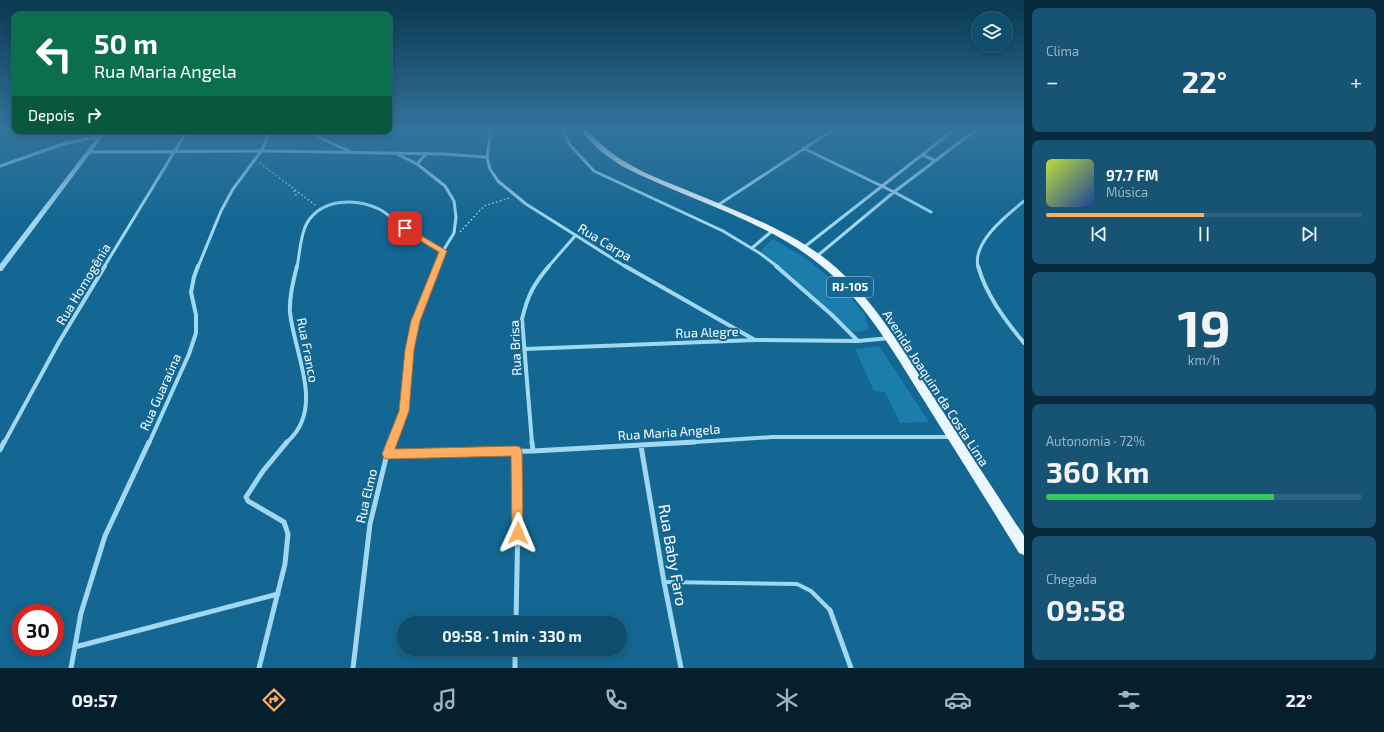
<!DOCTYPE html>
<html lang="pt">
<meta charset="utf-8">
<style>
:root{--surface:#0e4d6e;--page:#175473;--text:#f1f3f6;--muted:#9bb4c2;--line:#2e6481;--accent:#ffae61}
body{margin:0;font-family:"Exo 2",sans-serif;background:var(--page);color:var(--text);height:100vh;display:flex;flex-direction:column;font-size:15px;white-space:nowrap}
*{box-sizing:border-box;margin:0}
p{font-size:13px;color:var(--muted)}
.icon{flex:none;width:22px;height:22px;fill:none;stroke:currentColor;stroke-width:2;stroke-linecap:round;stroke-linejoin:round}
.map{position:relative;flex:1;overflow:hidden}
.drawer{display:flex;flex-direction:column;gap:8px;padding:8px;background:#082a3c;width:360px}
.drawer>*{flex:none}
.hud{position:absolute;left:12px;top:12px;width:380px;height:122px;border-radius:8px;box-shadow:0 2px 10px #0003,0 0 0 1px var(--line);background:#0b6e4f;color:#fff;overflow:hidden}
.controls{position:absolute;left:972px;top:12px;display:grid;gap:8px}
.controls a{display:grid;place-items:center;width:40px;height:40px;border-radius:50%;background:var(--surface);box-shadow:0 2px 10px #0003,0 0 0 1px var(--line);font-size:20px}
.speed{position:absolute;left:12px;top:604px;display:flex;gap:8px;font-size:20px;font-weight:700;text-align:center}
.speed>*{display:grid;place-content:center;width:52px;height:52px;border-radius:50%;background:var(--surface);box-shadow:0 2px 10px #0003,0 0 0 1px var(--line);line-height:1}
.speed .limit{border:6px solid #d22;background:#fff;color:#111}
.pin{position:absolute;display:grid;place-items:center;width:34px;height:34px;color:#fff;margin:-17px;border-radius:8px;box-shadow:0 2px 6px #0006}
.me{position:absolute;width:44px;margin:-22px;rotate:1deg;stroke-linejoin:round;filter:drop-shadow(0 0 3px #0008)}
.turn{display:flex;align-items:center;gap:14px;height:84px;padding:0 16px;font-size:18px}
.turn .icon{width:52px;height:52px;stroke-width:2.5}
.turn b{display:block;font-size:28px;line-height:34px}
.then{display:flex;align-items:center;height:38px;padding:0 16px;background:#0003;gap:8px;font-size:15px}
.big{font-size:30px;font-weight:700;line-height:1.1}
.drawer .tile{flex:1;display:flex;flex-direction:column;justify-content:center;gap:6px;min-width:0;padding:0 14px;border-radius:8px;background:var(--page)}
.drawer .dial{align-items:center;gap:0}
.dial b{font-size:52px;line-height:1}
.song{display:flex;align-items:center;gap:12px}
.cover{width:48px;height:48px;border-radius:6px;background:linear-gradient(135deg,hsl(70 70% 55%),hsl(220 70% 35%))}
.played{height:4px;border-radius:2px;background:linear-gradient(90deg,var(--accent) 50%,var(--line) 50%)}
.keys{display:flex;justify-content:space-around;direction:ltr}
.heat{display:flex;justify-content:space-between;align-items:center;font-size:22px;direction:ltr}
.charge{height:6px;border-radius:3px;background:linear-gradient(90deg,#34c759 72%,var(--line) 0)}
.trip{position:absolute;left:397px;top:616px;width:230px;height:40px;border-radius:20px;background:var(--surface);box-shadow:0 2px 10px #0003,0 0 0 1px var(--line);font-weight:700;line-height:40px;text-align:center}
.tabs{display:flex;height:64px;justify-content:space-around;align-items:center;background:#061f2c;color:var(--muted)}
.tabs .icon{width:28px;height:28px}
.tabs .selected{color:var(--accent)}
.tabs b{font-size:18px;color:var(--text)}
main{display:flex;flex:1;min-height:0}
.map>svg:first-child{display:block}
</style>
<main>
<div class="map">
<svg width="1024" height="668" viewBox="0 0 1024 668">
<rect width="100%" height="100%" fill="#136792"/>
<path fill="#1b7dac" d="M 773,239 L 804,257 L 842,288 L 864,313 L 869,328 L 860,332 L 852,331 L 761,250 Z
M 879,346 L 929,422 L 900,423 L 885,392 L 874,391 L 855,349 Z"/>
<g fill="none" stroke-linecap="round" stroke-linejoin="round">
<path stroke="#a0d8f2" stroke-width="1.5" stroke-dasharray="1.5 2.5" stroke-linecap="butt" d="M 260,163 L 315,205
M 292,187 L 297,197
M 460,232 L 484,206 L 509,198"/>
<path stroke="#a0d8f2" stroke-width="4" d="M 664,582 L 797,584 L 811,591 L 830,610"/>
<path stroke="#a0d8f2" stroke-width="3" d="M 491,129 L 487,158 L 490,169 L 498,181 L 526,204 L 626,267
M 563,129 L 569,144 L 594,171 L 723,231 L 761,254 L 778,267
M 684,129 L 701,129
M 315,131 L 316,136 L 349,151
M 803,148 L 894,192 L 931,212
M 89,152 L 269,151 L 444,154 L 485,157
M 397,154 L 417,164 L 445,186 L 454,201 L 456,217 L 454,233 L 443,251 L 437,267
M 922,155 L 934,160
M 417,164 L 427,153
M 0,166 L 63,144 L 101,136
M 718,205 L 834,129
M 752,248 L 772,231
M 803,248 L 955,129
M 816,257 L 894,192 L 977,129
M 104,267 L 187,131
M 198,267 L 221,211 L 233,189 L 262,150 L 270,131
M 297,267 C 300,253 300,235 307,223 C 322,198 356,198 379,209 C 389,214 396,223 406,229 C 418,237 431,244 443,251
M 548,267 L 575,236
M 978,267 C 972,242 1007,215 1024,201"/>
<path stroke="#a0d8f2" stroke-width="4" d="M 625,266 L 755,340
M 776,266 L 832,315 L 858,341
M 978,266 C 986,295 1005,320 1024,343
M 525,349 L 755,340 L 858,341 L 890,338
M 4,443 L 59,342 L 105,266
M 149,443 L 189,354 L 196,333 L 196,315 L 191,292 L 194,277 L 198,266
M 286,443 C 293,437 299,429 302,421 C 315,389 293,345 290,312 C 289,297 293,281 297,266
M 391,443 L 404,411 L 409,350 L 415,321 L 437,266
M 532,443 L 522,319 C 528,295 533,285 549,266
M 680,443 L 773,437 L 951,437"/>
<path stroke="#a0d8f2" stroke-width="5" d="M 532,442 L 533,451
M 641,446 L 664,582 L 681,668
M 0,450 L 4,442
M 387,454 L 533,451 L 695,442
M 830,610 L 851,668
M 516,623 L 518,518 L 517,451
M 75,647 L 278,594
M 515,649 L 515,668
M 71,668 L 81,613 L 105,536 L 149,442
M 259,668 L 285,564 L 288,534 L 284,522 L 248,501 L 246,497 L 263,471 L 287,442
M 353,668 L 370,524 L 387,454 L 392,442"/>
<path fill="#a0d8f2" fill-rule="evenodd" d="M 102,131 L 107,131 L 2,271 L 0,271 L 0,264 Z"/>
<path fill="#ebf7ff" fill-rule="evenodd" d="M 580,129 L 587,129 C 615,166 664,180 706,198 C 744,214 785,230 819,254 C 868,289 899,344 931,393 C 962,441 993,489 1024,536 L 1024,555 L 1019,553 C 988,502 956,452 925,402 C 893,351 862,296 814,260 C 759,218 683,198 622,166 C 605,155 591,145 580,129 Z"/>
</g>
<linearGradient id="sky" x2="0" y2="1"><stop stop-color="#0a3950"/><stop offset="0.58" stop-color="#33749d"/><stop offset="1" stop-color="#33749d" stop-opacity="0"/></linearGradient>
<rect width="1024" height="222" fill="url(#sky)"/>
<path fill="#ffae61" stroke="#a6713f" d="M 405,226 L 447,251 L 420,321 L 414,350 L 409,411 L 395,449 L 516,446 L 520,447 L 522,451 L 523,533 L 522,537 L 518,539 L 513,537 L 512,533 L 511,456 L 387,459 L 384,458 L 382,454 L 399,411 L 405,350 L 411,321 L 439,252 L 402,230 L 402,227 Z"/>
<g text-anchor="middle" stroke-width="4" stroke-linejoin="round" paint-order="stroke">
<rect fill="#136792" stroke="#b8d1de" stroke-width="1" x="827" y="277" width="46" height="20" rx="3"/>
<g font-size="12" font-weight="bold" fill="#fff">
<text x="850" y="291">RJ-105</text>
</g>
<g font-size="13" fill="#fff" stroke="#136792">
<text transform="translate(605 242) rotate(31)" y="5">Rua Carpa</text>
<text transform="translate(83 284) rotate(-59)" y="5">Rua Homogênia</text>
<text transform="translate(707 332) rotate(-2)" y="5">Rua Alegre</text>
<text transform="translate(515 348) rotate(-93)" y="5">Rua Brisa</text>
<text transform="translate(308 350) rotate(79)" y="5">Rua Franco</text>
<text transform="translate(936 388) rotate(57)" y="5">Avenida Joaquim da Costa Lima</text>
<text transform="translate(160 392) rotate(-66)" y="5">Rua Guaraúna</text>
<text transform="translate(669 432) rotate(-4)" y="5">Rua Maria Angela</text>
<text transform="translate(366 496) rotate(-77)" y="5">Rua Elmo</text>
</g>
<g font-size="16" fill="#fff" stroke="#136792">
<text transform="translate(673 555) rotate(80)" y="6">Rua Baby Faro</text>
</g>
</g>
</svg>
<div class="controls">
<a><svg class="icon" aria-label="layers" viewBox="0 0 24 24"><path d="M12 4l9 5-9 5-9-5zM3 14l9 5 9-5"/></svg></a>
</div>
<div class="speed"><div class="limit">30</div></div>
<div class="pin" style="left:405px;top:228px;background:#d93025"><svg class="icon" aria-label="arrive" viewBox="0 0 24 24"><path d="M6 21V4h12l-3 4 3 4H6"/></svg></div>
<svg class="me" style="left:518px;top:533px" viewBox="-20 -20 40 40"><path d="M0-17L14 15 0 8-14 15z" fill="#ffae61" stroke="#fff" stroke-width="4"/></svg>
<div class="trip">09:58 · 1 min · 330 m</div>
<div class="hud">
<div class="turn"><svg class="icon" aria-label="left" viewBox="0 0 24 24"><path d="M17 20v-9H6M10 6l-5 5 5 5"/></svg><div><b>50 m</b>Rua Maria Angela</div></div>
<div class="then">Depois<svg class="icon" aria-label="right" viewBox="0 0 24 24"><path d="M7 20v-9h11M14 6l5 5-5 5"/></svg></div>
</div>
</div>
<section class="drawer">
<div class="tile"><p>Clima</p>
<div class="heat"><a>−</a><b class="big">22°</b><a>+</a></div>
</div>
<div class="tile">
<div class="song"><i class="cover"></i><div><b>97.7 FM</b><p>Música</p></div></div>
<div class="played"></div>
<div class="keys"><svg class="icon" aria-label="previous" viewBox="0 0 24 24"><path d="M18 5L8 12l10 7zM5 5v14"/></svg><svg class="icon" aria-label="pause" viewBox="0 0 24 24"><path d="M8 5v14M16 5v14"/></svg><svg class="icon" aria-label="next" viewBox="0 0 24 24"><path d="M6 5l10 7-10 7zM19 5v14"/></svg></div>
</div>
<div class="tile dial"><b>19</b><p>km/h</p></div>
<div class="tile"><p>Autonomia · 72%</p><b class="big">360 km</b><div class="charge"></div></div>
<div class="tile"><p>Chegada</p><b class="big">09:58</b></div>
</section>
</main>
<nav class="tabs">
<b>09:57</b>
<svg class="icon selected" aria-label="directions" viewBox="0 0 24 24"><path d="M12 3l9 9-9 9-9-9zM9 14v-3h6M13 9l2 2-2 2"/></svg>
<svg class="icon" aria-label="music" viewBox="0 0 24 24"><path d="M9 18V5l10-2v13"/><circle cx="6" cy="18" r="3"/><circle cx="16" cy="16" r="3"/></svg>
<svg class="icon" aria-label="phone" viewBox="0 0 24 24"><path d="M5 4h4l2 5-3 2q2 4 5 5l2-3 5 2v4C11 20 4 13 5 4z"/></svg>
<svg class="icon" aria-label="climate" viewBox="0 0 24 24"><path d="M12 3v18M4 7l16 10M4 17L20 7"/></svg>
<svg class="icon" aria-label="car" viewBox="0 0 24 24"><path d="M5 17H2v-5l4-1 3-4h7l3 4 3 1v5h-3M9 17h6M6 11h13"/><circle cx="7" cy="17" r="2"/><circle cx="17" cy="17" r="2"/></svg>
<svg class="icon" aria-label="filters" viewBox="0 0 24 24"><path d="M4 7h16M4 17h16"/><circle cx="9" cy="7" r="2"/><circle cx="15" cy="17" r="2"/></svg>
<b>22°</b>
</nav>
